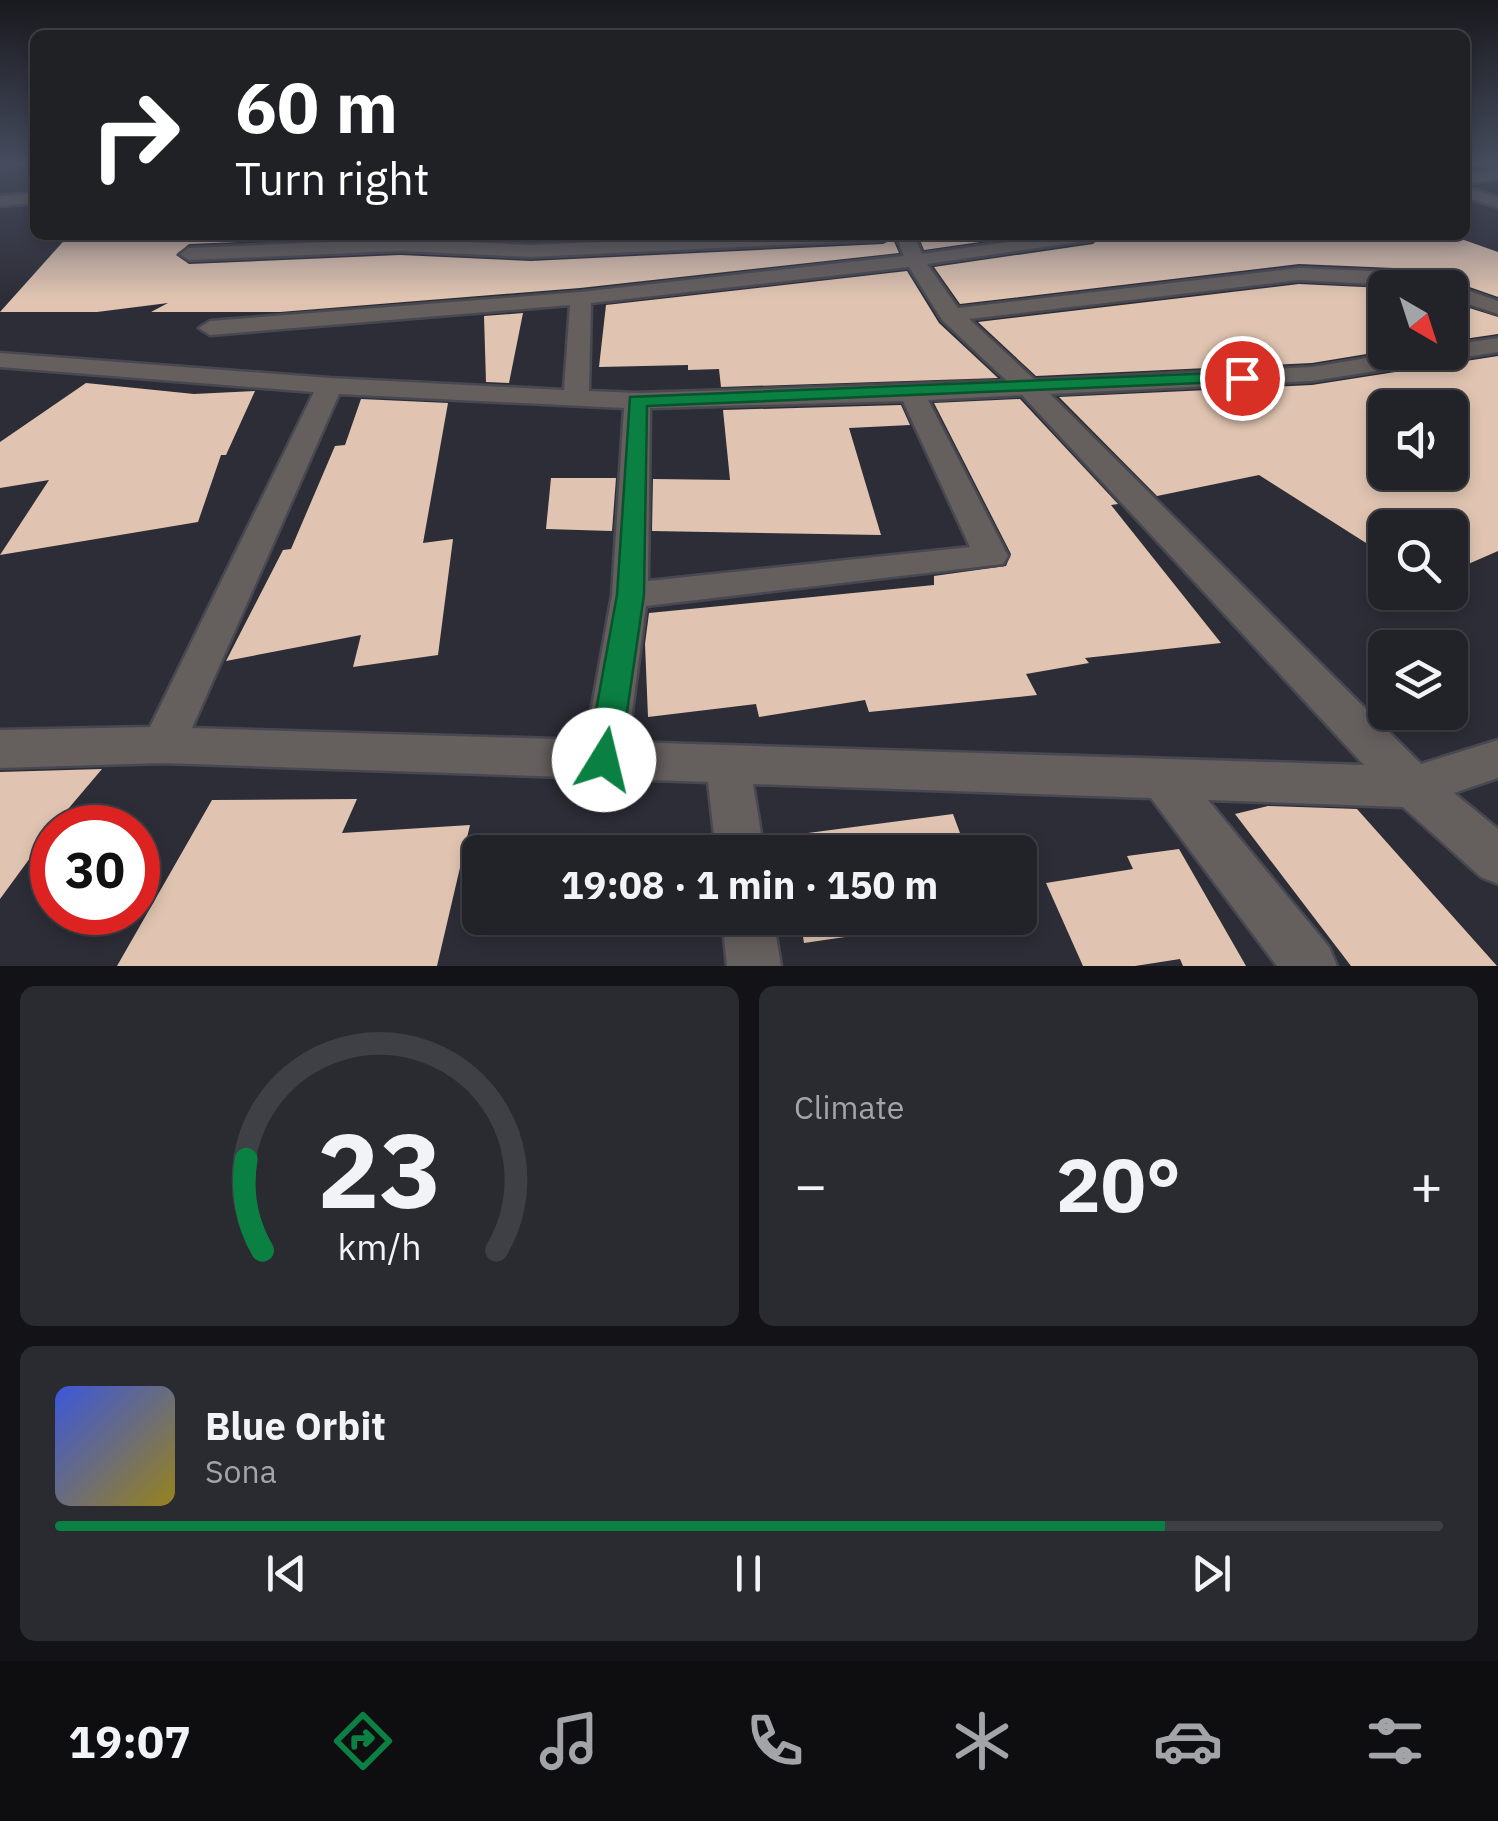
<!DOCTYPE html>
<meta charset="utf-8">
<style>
:root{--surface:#222229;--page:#2a2a31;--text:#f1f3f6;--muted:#a2a4a8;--line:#3f3f46;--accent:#0b8043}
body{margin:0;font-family:"IBM Plex Sans",sans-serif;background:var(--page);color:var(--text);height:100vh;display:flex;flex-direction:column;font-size:38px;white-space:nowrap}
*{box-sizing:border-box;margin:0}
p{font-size:32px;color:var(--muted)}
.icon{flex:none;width:55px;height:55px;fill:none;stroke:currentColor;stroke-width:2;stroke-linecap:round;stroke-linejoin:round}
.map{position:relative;height:966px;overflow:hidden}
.drawer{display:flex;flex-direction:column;gap:20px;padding:20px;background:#131317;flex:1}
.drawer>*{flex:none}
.top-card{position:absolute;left:30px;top:30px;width:1440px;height:210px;border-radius:15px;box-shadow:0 5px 15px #0003,0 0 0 2px var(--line);background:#202124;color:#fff;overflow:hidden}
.needle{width:65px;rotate:141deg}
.fabs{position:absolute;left:1368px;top:270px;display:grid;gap:20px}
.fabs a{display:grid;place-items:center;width:100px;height:100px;border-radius:15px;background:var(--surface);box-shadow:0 5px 15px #0003,0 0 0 2px var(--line);font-size:50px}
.speed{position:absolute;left:30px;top:805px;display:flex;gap:20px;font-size:50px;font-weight:700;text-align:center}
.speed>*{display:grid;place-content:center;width:130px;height:130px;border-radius:50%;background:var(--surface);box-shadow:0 5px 15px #0003,0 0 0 2px var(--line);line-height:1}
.speed .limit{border:15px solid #d22;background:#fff;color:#111}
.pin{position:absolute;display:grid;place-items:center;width:85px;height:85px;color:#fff;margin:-42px;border:5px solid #fff;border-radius:50%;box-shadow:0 2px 10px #0007}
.me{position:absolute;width:110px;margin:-55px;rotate:9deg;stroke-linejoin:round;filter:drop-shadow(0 0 8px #0008)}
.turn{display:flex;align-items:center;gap:35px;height:210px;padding:0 40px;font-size:45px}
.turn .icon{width:130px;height:130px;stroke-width:2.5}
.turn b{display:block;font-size:70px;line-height:85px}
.big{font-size:75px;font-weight:800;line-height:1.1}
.drawer .widget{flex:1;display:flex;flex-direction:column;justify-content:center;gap:15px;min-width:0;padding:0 35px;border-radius:15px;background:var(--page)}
.drawer .dial{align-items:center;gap:0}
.dial svg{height:260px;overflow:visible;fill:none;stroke:var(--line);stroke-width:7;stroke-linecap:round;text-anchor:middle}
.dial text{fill:var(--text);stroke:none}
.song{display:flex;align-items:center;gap:30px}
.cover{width:120px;height:120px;border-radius:15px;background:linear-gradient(135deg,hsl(230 70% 55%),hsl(50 70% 35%))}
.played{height:10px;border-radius:5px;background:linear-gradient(90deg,var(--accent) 80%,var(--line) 80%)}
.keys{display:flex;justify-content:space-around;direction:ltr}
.heat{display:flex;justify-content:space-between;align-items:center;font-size:55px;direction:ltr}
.drawer .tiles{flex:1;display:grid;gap:20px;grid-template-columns:1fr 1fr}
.widget:last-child{grid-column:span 2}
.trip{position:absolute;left:462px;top:835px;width:575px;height:100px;border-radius:15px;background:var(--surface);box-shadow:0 5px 15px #0003,0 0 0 2px var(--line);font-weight:800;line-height:100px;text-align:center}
.tab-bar{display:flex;height:160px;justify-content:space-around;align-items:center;background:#0e0e10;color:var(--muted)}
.tab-bar .icon{width:70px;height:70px}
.tab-bar .selected{color:var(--accent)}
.tab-bar b{font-size:45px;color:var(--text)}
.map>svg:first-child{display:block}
</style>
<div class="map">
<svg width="1498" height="966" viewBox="0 0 1498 966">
<rect width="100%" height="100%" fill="#2d2d37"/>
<path fill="#e0c4b1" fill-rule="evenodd" d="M 69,235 L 676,235 L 531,241 L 400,235 L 189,244 L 176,255 L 189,264 L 400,255 L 531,261 L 883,244 L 893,239 L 899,253 L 580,288 L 280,312 L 151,312 L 168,303 L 97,312 L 0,312 Z
M 918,235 L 1029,235 L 924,250 Z
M 1104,235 L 1450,235 L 1498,252 L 1498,297 L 1418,269 L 1299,264 L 960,304 L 934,267 L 1093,244 Z
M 907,271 L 939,323 L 998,378 L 721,387 L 719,369 L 688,370 L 688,365 L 599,367 L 606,305 Z
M 1299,284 L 1385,288 L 1385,351 L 1312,363 L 1036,376 L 978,322 Z
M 1450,302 L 1498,317 L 1498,334 L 1450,341 Z
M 523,313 L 509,383 L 486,382 L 484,316 Z
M 1498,356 L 1498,551 L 1450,572 L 1450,528 L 1385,528 L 1385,555 L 1259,475 L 1157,496 L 1059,397 L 1312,385 ZM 1385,408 L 1450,408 L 1450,472 L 1385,472 Z
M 86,383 L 194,394 L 255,391 L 226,455 L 221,455 L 198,522 L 0,555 L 49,480 L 0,488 L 0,442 Z
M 361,399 L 448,403 L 423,543 L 453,539 L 438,655 L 353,667 L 361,635 L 226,661 L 283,550 L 291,549 L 335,446 L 345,445 Z
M 1020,399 L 1118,504 L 1111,505 L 1221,643 L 1085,658 L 1089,663 L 1026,674 L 1037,695 L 869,712 L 865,700 L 759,717 L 756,704 L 648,717 L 645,644 L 649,613 L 934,585 L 934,576 L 1006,566 L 1011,554 L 934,403 Z
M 901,405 L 910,425 L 849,428 L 881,535 L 652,531 L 653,479 L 730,480 L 723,410 Z
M 551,478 L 616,478 L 612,531 L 546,529 Z
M 102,769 L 52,828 L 0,899 L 0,772 Z
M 357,799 L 342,833 L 470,825 L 437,966 L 117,966 L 212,800 Z
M 1268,806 L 1357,809 L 1497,966 L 1351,966 L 1235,814 Z
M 953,814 L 967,852 L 788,852 L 785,836 Z
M 1179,849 L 1246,966 L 1183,966 L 1180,959 L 1135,966 L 1083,966 L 1046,883 L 1133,869 L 1127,856 Z
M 800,918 L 975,918 L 804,943 Z"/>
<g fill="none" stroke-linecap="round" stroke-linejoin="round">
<defs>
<path id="street" d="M 1498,171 L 1498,179 L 1465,184 L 1465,174 Z
M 1465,187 L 1498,197 L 1498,207 L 1465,197 Z
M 35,193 L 35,203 L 0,206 L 0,196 Z
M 763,235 L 892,235 L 883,240 L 531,257 L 400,251 L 189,260 L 180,254 L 189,248 L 400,239 L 531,245 Z
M 896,235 L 914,235 L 922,254 L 1056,235 L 1101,235 L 1092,240 L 927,264 L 958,308 L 1299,268 L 1418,273 L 1498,301 L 1498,314 L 1450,298 L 1450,288 L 1299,280 L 969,319 L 1035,380 L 1312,367 L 1404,352 L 1450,352 L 1450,345 L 1498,338 L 1498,352 L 1312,381 L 1050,394 L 1421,764 L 1498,740 L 1498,778 L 1454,793 L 1498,829 L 1498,884 L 1481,877 L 1403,807 L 1208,800 L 1329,947 L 1337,966 L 1277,966 L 1151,798 L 753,784 L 764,852 L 716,852 L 708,782 L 163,763 L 0,768 L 0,730 L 150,727 L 314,392 L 0,367 L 0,353 L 330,378 L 564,390 L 570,305 L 210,335 L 199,328 L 210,321 L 580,292 L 904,256 ZM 909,267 L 942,320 L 1007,381 L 637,393 L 589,391 L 591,303 ZM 339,394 L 624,408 L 612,595 L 586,740 L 192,728 ZM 1022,395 L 1364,765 L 628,742 L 646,606 L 1003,564 L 1008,556 L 928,400 ZM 903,401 L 970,547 L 648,581 L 650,408 Z
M 722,918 L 773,918 L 781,966 L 727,966 Z"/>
</defs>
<use href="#street" stroke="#484851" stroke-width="5"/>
<use href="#street" fill="#655f5e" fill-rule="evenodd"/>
</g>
<linearGradient id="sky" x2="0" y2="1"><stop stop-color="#19191e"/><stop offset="0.55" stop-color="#464c5e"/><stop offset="1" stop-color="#464c5e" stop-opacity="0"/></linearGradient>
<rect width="1498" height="298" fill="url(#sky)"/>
<path fill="#0b8043" stroke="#07532c" stroke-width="2.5" d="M 1242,372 L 1251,378 L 1248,381 L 647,406 L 644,595 L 620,760 L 615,770 L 604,774 L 592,770 L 587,760 L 617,595 L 630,397 Z"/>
</svg>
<div class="fabs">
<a><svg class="needle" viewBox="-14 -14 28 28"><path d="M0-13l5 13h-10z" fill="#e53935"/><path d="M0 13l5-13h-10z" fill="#a2a4a8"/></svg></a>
<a><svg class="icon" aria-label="sound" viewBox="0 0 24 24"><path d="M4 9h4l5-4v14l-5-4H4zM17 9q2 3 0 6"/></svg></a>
<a><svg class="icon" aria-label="search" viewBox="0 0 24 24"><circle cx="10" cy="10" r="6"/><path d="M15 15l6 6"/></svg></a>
<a><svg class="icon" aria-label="layers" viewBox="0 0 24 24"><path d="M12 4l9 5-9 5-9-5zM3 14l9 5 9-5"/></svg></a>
</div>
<div class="speed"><div class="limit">30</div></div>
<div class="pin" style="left:1242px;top:378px;background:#d93025"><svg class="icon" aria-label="arrive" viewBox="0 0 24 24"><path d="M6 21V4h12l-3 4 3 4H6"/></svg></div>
<svg class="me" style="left:604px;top:760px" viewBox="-20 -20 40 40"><circle r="19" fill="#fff"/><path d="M0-13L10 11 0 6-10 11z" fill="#0b8043"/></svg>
<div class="trip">19:08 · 1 min · 150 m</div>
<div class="top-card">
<div class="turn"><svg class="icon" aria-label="right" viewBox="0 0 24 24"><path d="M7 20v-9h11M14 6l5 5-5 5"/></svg><div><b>60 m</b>Turn right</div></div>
</div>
</div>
<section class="drawer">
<div class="tiles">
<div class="widget dial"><svg viewBox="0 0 100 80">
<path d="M14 69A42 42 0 1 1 86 69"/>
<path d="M14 69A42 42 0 0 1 9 41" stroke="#0b8043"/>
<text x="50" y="56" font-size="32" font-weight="700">23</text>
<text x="50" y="72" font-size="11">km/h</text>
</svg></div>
<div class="widget"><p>Climate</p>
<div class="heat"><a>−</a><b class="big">20°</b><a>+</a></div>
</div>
<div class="widget">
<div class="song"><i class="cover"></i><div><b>Blue Orbit</b><p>Sona</p></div></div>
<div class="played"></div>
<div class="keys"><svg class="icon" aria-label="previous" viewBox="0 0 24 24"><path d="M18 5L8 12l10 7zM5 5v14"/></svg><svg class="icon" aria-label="pause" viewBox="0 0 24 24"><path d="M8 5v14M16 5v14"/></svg><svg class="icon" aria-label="next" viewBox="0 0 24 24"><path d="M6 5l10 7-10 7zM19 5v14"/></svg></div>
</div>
</div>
</section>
<nav class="tab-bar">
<b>19:07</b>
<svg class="icon selected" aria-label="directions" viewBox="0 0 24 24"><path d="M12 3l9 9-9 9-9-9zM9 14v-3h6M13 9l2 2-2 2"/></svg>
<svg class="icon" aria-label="music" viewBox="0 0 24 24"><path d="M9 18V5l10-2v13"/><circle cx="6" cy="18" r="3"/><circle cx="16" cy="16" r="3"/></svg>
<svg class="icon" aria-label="phone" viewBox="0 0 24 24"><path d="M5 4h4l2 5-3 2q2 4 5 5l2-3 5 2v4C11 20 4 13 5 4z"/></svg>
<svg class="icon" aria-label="climate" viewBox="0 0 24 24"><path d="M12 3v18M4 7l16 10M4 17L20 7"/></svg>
<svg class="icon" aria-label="car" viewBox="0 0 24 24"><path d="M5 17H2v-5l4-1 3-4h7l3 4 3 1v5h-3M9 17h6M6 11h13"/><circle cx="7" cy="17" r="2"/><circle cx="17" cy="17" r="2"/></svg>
<svg class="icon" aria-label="filters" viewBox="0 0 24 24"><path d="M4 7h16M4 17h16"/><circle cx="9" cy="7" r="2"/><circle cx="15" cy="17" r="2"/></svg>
</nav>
